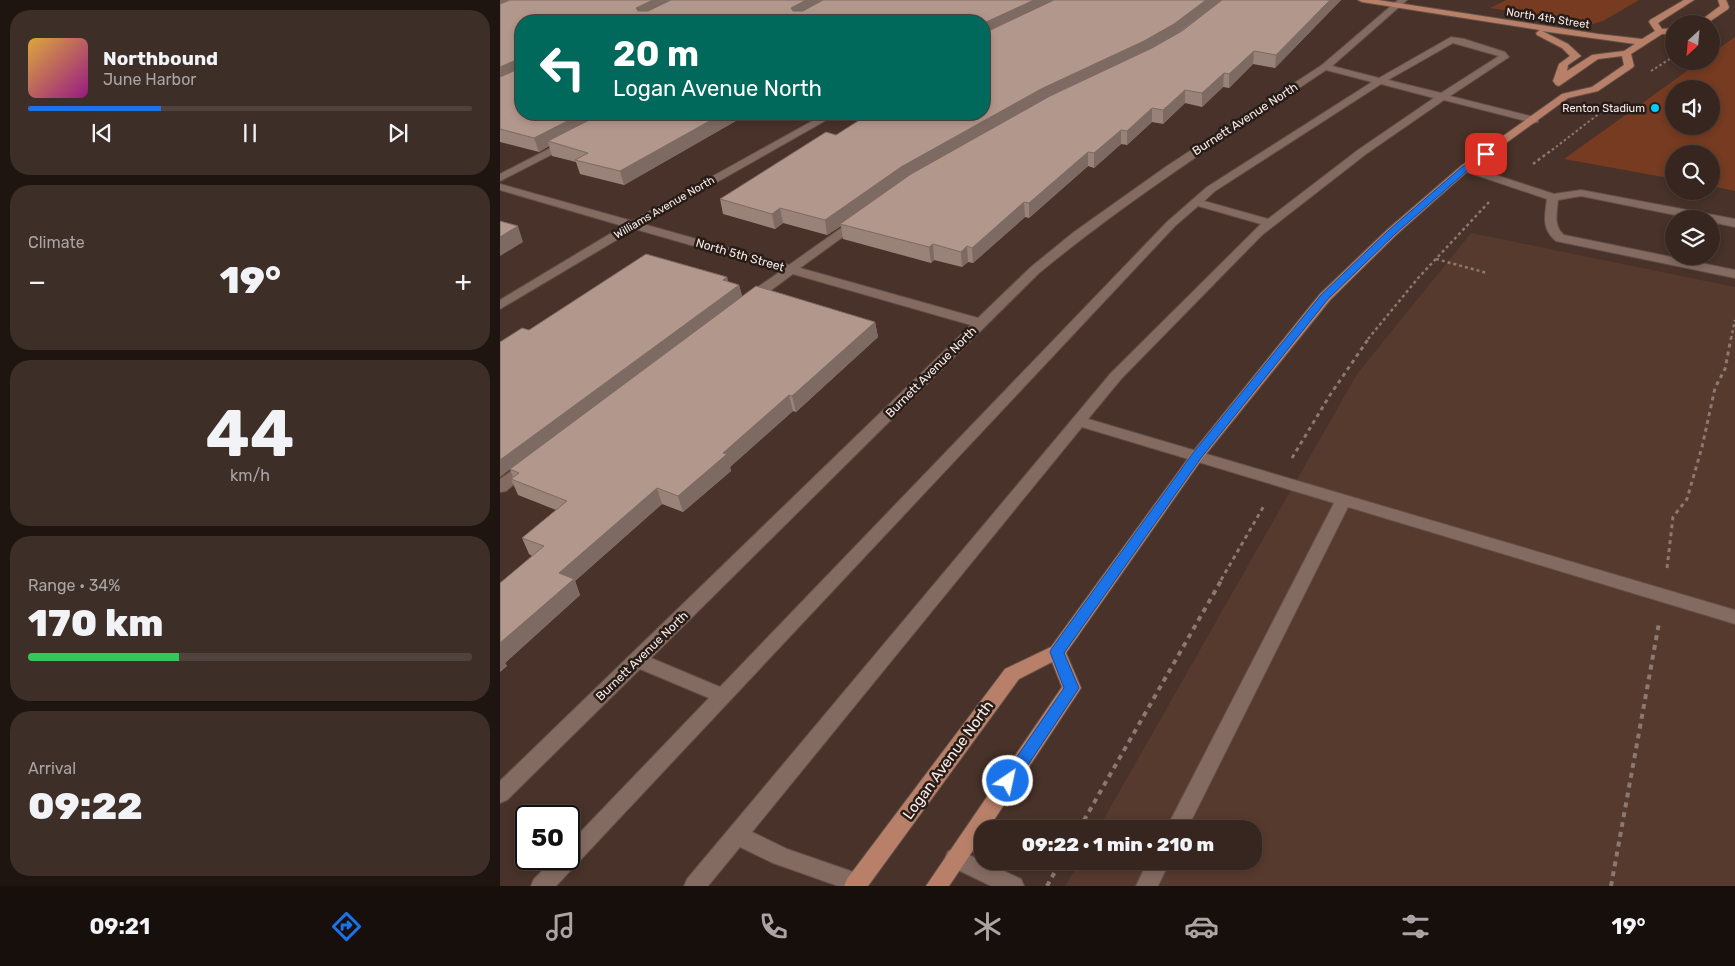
<!DOCTYPE html>
<meta charset="utf-8">
<style>
:root{--surface:#36261f;--page:#3d2e28;--text:#f1f3f6;--muted:#aaa5a4;--line:#50433d;--accent:#1a73e8}
body{margin:0;font-family:Rubik,sans-serif;background:var(--page);color:var(--text);height:100vh;display:flex;flex-direction:column;font-size:19px;white-space:nowrap}
*{box-sizing:border-box;margin:0}
p{font-size:16px;color:var(--muted)}
.icon{flex:none;width:28px;height:28px;fill:none;stroke:currentColor;stroke-width:2;stroke-linecap:round;stroke-linejoin:round}
.map{position:relative;flex:1;overflow:hidden}
.side{display:flex;flex-direction:column;gap:10px;padding:10px;background:#1e1511;width:500px}
.side>*{flex:none}
.banner{position:absolute;left:15px;top:15px;width:475px;height:105px;border-radius:20px;box-shadow:0 2px 8px #0003,0 0 0 1px var(--line);background:#00695c;color:#fff;overflow:hidden}
.needle{width:32px;rotate:206deg}
.controls{position:absolute;left:1165px;top:15px;display:grid;gap:10px}
.controls a{display:grid;place-items:center;width:55px;height:55px;border-radius:50%;background:var(--surface);box-shadow:0 2px 8px #0003,0 0 0 1px var(--line);font-size:25px}
.speed{position:absolute;left:15px;top:805px;display:flex;gap:10px;font-size:25px;font-weight:700;text-align:center}
.speed>*{display:grid;place-content:center;width:65px;height:65px;border-radius:50%;background:var(--surface);box-shadow:0 2px 8px #0003,0 0 0 1px var(--line);line-height:1}
.speed .limit{border:2px solid #111;border-radius:8px;background:#fff;color:#111}
.pin{position:absolute;display:grid;place-items:center;width:42px;height:42px;color:#fff;margin:-21px;border-radius:10px;box-shadow:0 2px 8px #0006}
.me{position:absolute;width:55px;margin:-28px;rotate:34deg;stroke-linejoin:round;filter:drop-shadow(0 0 4px #0008)}
.turn{display:flex;align-items:center;gap:18px;height:105px;padding:0 15px;font-size:22px}
.turn .icon{width:65px;height:65px;stroke-width:2.5}
.turn b{display:block;font-size:35px;line-height:42px}
.big{font-size:38px;font-weight:800;line-height:1.1}
.side .tile{flex:1;display:flex;flex-direction:column;justify-content:center;gap:8px;min-width:0;padding:0 18px;border-radius:20px;background:var(--page)}
.side .dial{align-items:center;gap:0}
.dial b{font-size:65px;line-height:1}
.song{display:flex;align-items:center;gap:15px}
.cover{width:60px;height:60px;border-radius:8px;background:linear-gradient(135deg,hsl(40 70% 55%),hsl(310 70% 35%))}
.played{height:5px;border-radius:2px;background:linear-gradient(90deg,var(--accent) 30%,var(--line) 30%)}
.keys{display:flex;justify-content:space-around;direction:ltr}
.heat{display:flex;justify-content:space-between;align-items:center;font-size:28px;direction:ltr}
.charge{height:8px;border-radius:4px;background:linear-gradient(90deg,#34c759 34%,var(--line) 0)}
.trip{position:absolute;left:474px;top:820px;width:288px;height:50px;border-radius:20px;background:var(--surface);box-shadow:0 2px 8px #0003,0 0 0 1px var(--line);font-weight:800;line-height:50px;text-align:center}
.tabs{display:flex;height:80px;justify-content:space-around;align-items:center;background:#160f0c;color:var(--muted)}
.tabs .icon{width:35px;height:35px}
.tabs .on{color:var(--accent)}
.tabs b{font-size:22px;color:var(--text)}
main{display:flex;flex:1;min-height:0}
.map>svg:first-child{display:block}
</style>
<main>
<section class="side">
<div class="tile">
<div class="song"><i class="cover"></i><div><b>Northbound</b><p>June Harbor</p></div></div>
<div class="played"></div>
<div class="keys"><svg class="icon" aria-label="previous" viewBox="0 0 24 24"><path d="M18 5L8 12l10 7zM5 5v14"/></svg><svg class="icon" aria-label="pause" viewBox="0 0 24 24"><path d="M8 5v14M16 5v14"/></svg><svg class="icon" aria-label="next" viewBox="0 0 24 24"><path d="M6 5l10 7-10 7zM19 5v14"/></svg></div>
</div>
<div class="tile"><p>Climate</p>
<div class="heat"><a>−</a><b class="big">19°</b><a>+</a></div>
</div>
<div class="tile dial"><b>44</b><p>km/h</p></div>
<div class="tile"><p>Range · 34%</p><b class="big">170 km</b><div class="charge"></div></div>
<div class="tile"><p>Arrival</p><b class="big">09:22</b></div>
</section>
<div class="map">
<svg width="1235" height="886" viewBox="0 0 1235 886">
<rect width="100%" height="100%" fill="#483229"/>
<path fill="#573a2e" d="M 971,233 L 1235,287 L 1235,886 L 565,886 L 580,861 L 752,861 L 752,829 L 598,829 L 857,374 Z"/>
<path fill="#763b20" fill-rule="evenodd" d="M 1006,0 L 1139,0 L 1103,21 L 1093,24 L 990,8 Z
M 1235,37 L 1235,191 L 1211,186 L 1211,154 L 1174,154 L 1174,179 L 1064,159 L 1201,61 L 1211,61 L 1211,54 ZM 1174,89 L 1211,89 L 1211,126 L 1174,126 Z"/>
<g fill="none" stroke-linecap="round" stroke-linejoin="round">
<defs>
<path id="minor" d="M 898,0 L 907,0 L 832,66 L 879,78 L 951,37 L 964,39 L 1005,52 L 1009,57 L 950,96 L 1038,118 L 1038,122 L 1034,123 L 944,100 L 866,154 L 762,235 L 621,379 L 588,419 L 1235,610 L 1235,624 L 848,507 L 687,829 L 666,829 L 834,503 L 582,427 L 252,832 L 287,849 L 365,876 L 368,883 L 366,886 L 338,886 L 273,863 L 240,847 L 208,886 L 184,886 L 187,879 L 229,829 L 611,373 L 761,224 L 698,206 L 675,226 L 56,886 L 31,886 L 34,879 L 54,859 L 69,859 L 69,844 L 209,698 L 140,669 L 7,800 L 0,803 L 0,781 L 471,325 L 293,274 L 252,304 L 242,304 L 241,301 L 242,298 L 281,271 L 135,229 L 0,309 L 0,300 L 123,226 L 0,190 L 0,184 L 132,221 L 325,114 L 337,114 L 143,224 L 289,265 L 354,219 L 362,219 L 364,221 L 362,223 L 300,268 L 478,318 L 531,267 L 574,232 L 667,166 L 822,65 ZM 953,43 L 999,56 L 941,93 L 888,80 ZM 826,70 L 872,82 L 707,187 L 667,222 L 220,687 L 151,658 L 539,273 C 630,198 729,135 826,70 ZM 881,84 L 934,98 L 858,150 L 768,219 L 704,201 L 715,191 Z
M 70,138 L 74,139 L 75,141 L 74,143 L 0,181 L 0,174 Z
M 965,165 L 1054,194 L 1081,190 L 1235,219 L 1235,227 L 1211,222 L 1211,219 L 1195,219 L 1081,196 L 1058,200 C 1057,212 1053,226 1064,235 L 1235,270 L 1235,278 L 1056,241 C 1041,229 1045,215 1047,199 L 961,170 L 960,168 L 961,166 Z
M 29,460 L 34,462 L 37,465 L 34,468 L 6,491 L 0,492 L 0,479 L 24,462 Z
M 456,849 L 521,879 L 524,886 L 491,886 L 448,865 L 445,858 L 448,851 Z
M 648,861 L 670,861 L 658,886 L 636,886 Z"/>
<path id="major" d="M 858,0 L 878,0 L 1098,34 L 1142,39 L 1155,31 L 1149,22 L 1150,20 L 1184,0 L 1194,0 L 1158,23 L 1162,29 L 1174,28 L 1174,34 L 1162,34 L 1131,54 L 1134,66 L 1132,68 L 1098,91 L 1068,98 L 969,170 L 896,235 L 830,300 L 702,459 L 566,653 L 581,688 L 488,829 L 482,829 L 482,837 L 449,886 L 426,886 L 562,687 L 552,662 L 519,679 L 368,886 L 344,886 L 347,879 L 505,669 L 551,647 L 692,453 L 820,294 L 888,229 L 961,166 L 1062,94 L 1092,87 L 1124,65 L 1122,56 L 1098,59 L 1059,86 L 1056,85 L 1053,81 L 1059,64 L 1070,56 L 1062,48 L 1037,35 L 1036,33 L 1040,30 L 862,2 ZM 1042,31 L 1135,44 L 1124,51 L 1092,55 L 1067,71 L 1068,65 L 1081,56 L 1068,44 Z
M 1218,0 L 1226,0 L 1229,7 L 1228,9 L 1206,24 L 1196,24 L 1220,6 Z"/>
</defs>
<use href="#minor" stroke="#635048" stroke-width="2"/>
<use href="#major" stroke="#635048" stroke-width="2"/>
<path stroke="#8c7871" stroke-width="2" stroke-dasharray="2.5 2.5" stroke-linecap="butt" d="M 1151,71 L 1173,57
M 1052,150 L 1100,113"/>
<path stroke="#8c7871" stroke-width="2.5" stroke-dasharray="3 3" stroke-linecap="butt" d="M 1033,164 L 1053,149
M 936,259 L 987,273
M 868,339 L 919,277 L 989,202
M 1231,339 L 1235,320"/>
<path stroke="#8c7871" stroke-width="3" stroke-dasharray="4 4" stroke-linecap="butt" d="M 792,458 L 830,395 L 869,338
M 1167,568 L 1173,517 L 1187,499 L 1202,447 L 1215,388 L 1225,369 L 1231,338
M 721,580 L 765,504"/>
<path stroke="#8c7871" stroke-width="4" stroke-dasharray="5 5" stroke-linecap="butt" d="M 579,829 L 722,579
M 547,886 L 561,861
M 1111,886 L 1159,623"/>
<use href="#minor" fill="#846b61" fill-rule="evenodd"/>
<use href="#major" fill="#b88069" fill-rule="evenodd"/>
</g>
<path fill="#998278" d="M 0,0 L 722,0 L 678,34 L 682,31 L 722,0 L 841,0 L 775,68 L 753,64 L 729,88 L 723,87 L 702,107 L 685,103 L 663,124 L 652,122 L 627,145 L 621,144 L 594,168 L 588,166 L 529,218 L 525,217 L 473,263 L 468,262 L 462,267 L 434,260 L 431,263 L 343,239 L 341,226 L 327,235 L 283,223 L 275,229 L 223,214 L 220,199 L 336,135 L 384,116 L 484,114 L 484,21 L 21,21 L 21,114 L 248,114 L 124,185 L 80,174 L 76,162 L 52,156 L 49,146 L 39,152 L 0,142 Z
M 227,277 L 228,282 L 239,285 L 242,296 L 105,399 L 375,322 L 378,337 L 296,412 L 293,411 L 230,467 L 231,471 L 183,512 L 162,504 L 75,581 L 80,595 L 5,663 L 7,666 L 0,672 L 32,556 L 29,554 L 22,538 L 56,510 L 18,495 L 11,479 L 13,477 L 10,469 L 0,477 L 29,330 Z"/>
<path fill="#7d6a62" d="M 0,0 L 21,0 L 0,8 Z
M 153,0 L 180,0 L 139,21 L 136,8 Z
M 306,0 L 330,0 L 293,21 L 291,8 Z
M 534,0 L 560,0 L 484,36 L 484,23 Z
M 706,0 L 722,0 L 674,36 L 340,224 L 341,226 L 327,235 L 325,220 L 401,167 L 541,89 Z
M 830,0 L 841,0 L 775,68 L 776,55 Z
M 754,51 L 753,64 L 729,88 L 729,74 Z
M 16,60 L 20,73 L 0,82 L 0,67 Z
M 724,73 L 723,87 L 702,107 L 702,93 Z
M 685,90 L 685,103 L 663,124 L 663,110 Z
M 652,108 L 652,122 L 627,145 L 627,131 Z
M 81,114 L 111,114 L 48,141 L 49,146 L 39,152 L 34,138 Z
M 222,114 L 248,114 L 124,185 L 120,171 Z
M 621,130 L 621,144 L 594,168 L 594,153 Z
M 588,152 L 588,166 L 529,218 L 529,203 Z
M 524,202 L 525,217 L 473,263 L 472,248 Z
M 280,208 L 283,223 L 275,229 L 272,214 Z
M 18,226 L 23,242 L 0,256 L 0,237 Z
M 433,244 L 434,260 L 431,263 L 429,247 Z
M 467,246 L 468,262 L 462,267 L 461,252 Z
M 227,277 L 230,288 L 223,280 Z
M 239,285 L 242,296 L 0,477 L 0,460 Z
M 375,322 L 378,337 L 296,412 L 292,396 Z
M 289,395 L 293,411 L 230,467 L 231,471 L 183,512 L 178,496 L 223,453 Z
M 157,488 L 162,504 L 75,581 L 80,595 L 5,663 L 7,666 L 0,672 L 0,643 L 59,573 Z"/>
<path fill="#b2978c" stroke="#7d6a62" d="M 10,0 L 153,0 L 136,8 L 138,11 L 148,11 L 171,0 L 306,0 L 291,8 L 293,11 L 303,11 L 323,0 L 534,0 L 484,23 L 484,21 L 21,21 L 21,114 L 81,114 L 34,138 L 0,129 L 0,77 L 18,69 L 19,62 L 16,60 L 0,67 L 0,4 Z
M 554,0 L 706,0 L 674,24 L 644,41 L 541,89 L 401,167 L 325,220 L 280,208 L 272,214 L 220,199 L 326,132 L 336,135 L 369,114 L 376,114 L 384,116 L 387,114 L 484,114 L 484,52 L 488,49 L 484,48 L 484,33 Z
M 722,0 L 830,0 L 776,55 L 754,51 L 729,74 L 724,73 L 702,93 L 685,90 L 663,110 L 652,108 L 627,131 L 621,130 L 594,153 L 588,152 L 529,203 L 524,202 L 472,248 L 467,246 L 461,252 L 433,244 L 429,247 L 340,224 L 411,174 L 550,96 L 652,48 L 682,31 Z
M 101,114 L 222,114 L 120,171 L 75,160 L 88,153 L 48,141 Z
M 0,221 L 18,226 L 0,237 Z
M 146,254 L 227,277 L 223,280 L 239,285 L 0,460 L 0,342 L 22,328 L 29,330 Z
M 256,286 L 375,322 L 292,396 L 289,395 L 223,453 L 227,454 L 178,496 L 157,488 L 59,573 L 74,579 L 0,643 L 0,583 L 44,546 L 22,538 L 67,501 L 11,479 L 19,473 L 10,469 Z"/>
<path fill="#1a73e8" stroke="#114b97" d="M 986,151 L 990,154 L 989,155 L 968,170 L 895,234 L 828,299 L 701,458 L 564,653 L 579,688 L 514,786 L 508,788 L 503,786 L 500,781 L 503,777 L 564,688 L 550,652 L 552,648 L 693,453 L 821,295 L 889,230 L 962,167 Z"/>
<circle fill="#03cbf9" stroke="#271c18" stroke-width="2" cx="1155" cy="108" r="5"/>
<g text-anchor="middle" stroke-width="5" stroke-linejoin="round" paint-order="stroke">
<g font-size="11" fill="#fbece6" stroke="#271c18">
<text transform="translate(1048 18) rotate(9)" y="4">North 4th Street</text>
<text transform="translate(164 207) rotate(-30)" y="4">Williams Avenue North</text>
</g>
<g font-size="11" fill="#fbece6" stroke="#271c18" text-anchor="end">
<text x="1145" y="112">Renton Stadium</text>
</g>
<g font-size="12" fill="#fbece6" stroke="#271c18">
<text transform="translate(745 119) rotate(-33)" y="4">Burnett Avenue North</text>
<text transform="translate(240 255) rotate(16)" y="4">North 5th Street</text>
<text transform="translate(431 372) rotate(-45)" y="4">Burnett Avenue North</text>
<text transform="translate(142 656) rotate(-44)" y="4">Burnett Avenue North</text>
</g>
<g font-size="15" fill="#fbece6" stroke="#271c18">
<text transform="translate(448 760) rotate(-54)" y="5">Logan Avenue North</text>
</g>
</g>
</svg>
<div class="controls">
<a><svg class="needle" viewBox="-14 -14 28 28"><path d="M0-13l5 13h-10z" fill="#e53935"/><path d="M0 13l5-13h-10z" fill="#aaa5a4"/></svg></a>
<a><svg class="icon" aria-label="sound" viewBox="0 0 24 24"><path d="M4 9h4l5-4v14l-5-4H4zM17 9q2 3 0 6"/></svg></a>
<a><svg class="icon" aria-label="search" viewBox="0 0 24 24"><circle cx="10" cy="10" r="6"/><path d="M15 15l6 6"/></svg></a>
<a><svg class="icon" aria-label="layers" viewBox="0 0 24 24"><path d="M12 4l9 5-9 5-9-5zM3 14l9 5 9-5"/></svg></a>
</div>
<div class="speed"><div class="limit">50</div></div>
<div class="pin" style="left:986px;top:154px;background:#d93025"><svg class="icon" aria-label="arrive" viewBox="0 0 24 24"><path d="M6 21V4h12l-3 4 3 4H6"/></svg></div>
<svg class="me" style="left:508px;top:781px" viewBox="-20 -20 40 40"><circle r="17" fill="#1a73e8" stroke="#fff" stroke-width="3"/><path d="M0-11L8 9 0 5-8 9z" fill="#fff"/></svg>
<div class="trip">09:22 · 1 min · 210 m</div>
<div class="banner">
<div class="turn"><svg class="icon" aria-label="left" viewBox="0 0 24 24"><path d="M17 20v-9H6M10 6l-5 5 5 5"/></svg><div><b>20 m</b>Logan Avenue North</div></div>
</div>
</div>
</main>
<nav class="tabs">
<b>09:21</b>
<svg class="icon on" aria-label="directions" viewBox="0 0 24 24"><path d="M12 3l9 9-9 9-9-9zM9 14v-3h6M13 9l2 2-2 2"/></svg>
<svg class="icon" aria-label="music" viewBox="0 0 24 24"><path d="M9 18V5l10-2v13"/><circle cx="6" cy="18" r="3"/><circle cx="16" cy="16" r="3"/></svg>
<svg class="icon" aria-label="phone" viewBox="0 0 24 24"><path d="M5 4h4l2 5-3 2q2 4 5 5l2-3 5 2v4C11 20 4 13 5 4z"/></svg>
<svg class="icon" aria-label="climate" viewBox="0 0 24 24"><path d="M12 3v18M4 7l16 10M4 17L20 7"/></svg>
<svg class="icon" aria-label="car" viewBox="0 0 24 24"><path d="M5 17H2v-5l4-1 3-4h7l3 4 3 1v5h-3M9 17h6M6 11h13"/><circle cx="7" cy="17" r="2"/><circle cx="17" cy="17" r="2"/></svg>
<svg class="icon" aria-label="filters" viewBox="0 0 24 24"><path d="M4 7h16M4 17h16"/><circle cx="9" cy="7" r="2"/><circle cx="15" cy="17" r="2"/></svg>
<b>19°</b>
</nav>
